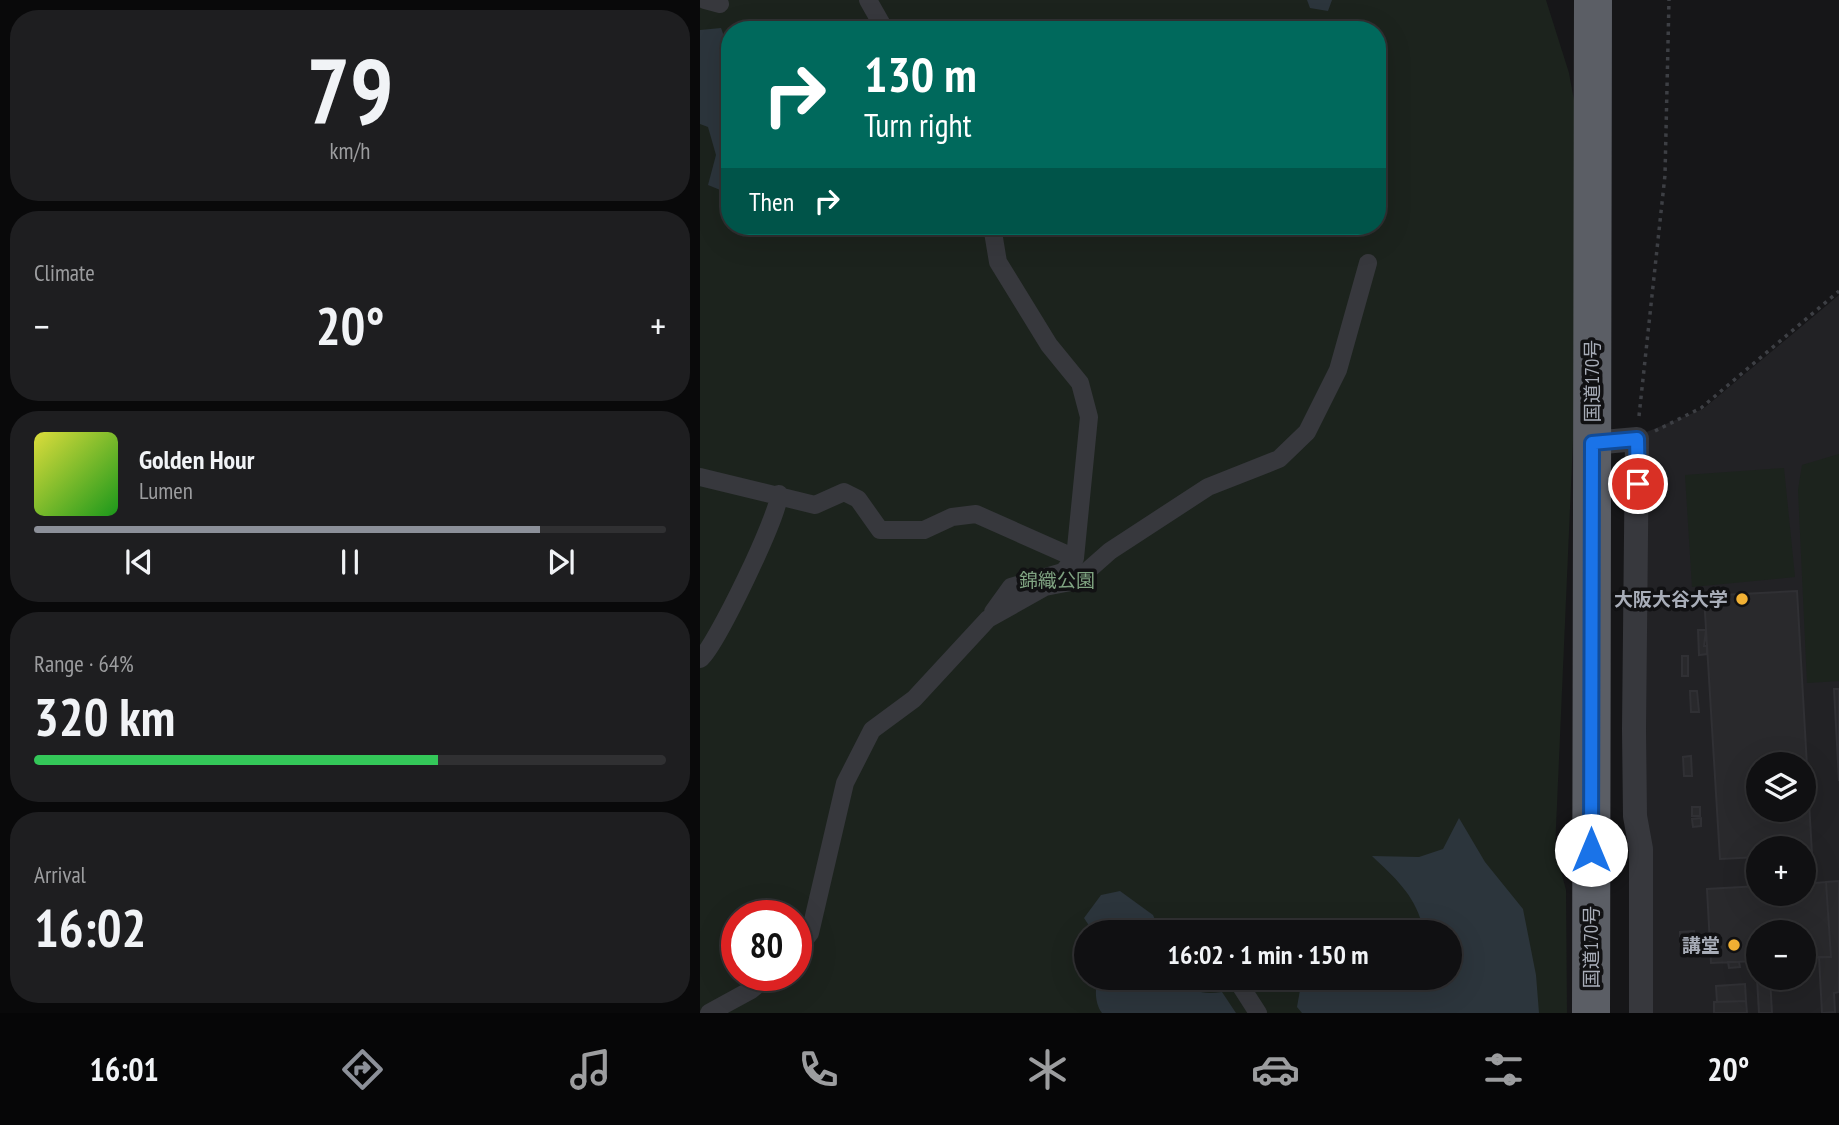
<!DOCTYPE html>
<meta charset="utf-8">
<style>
:root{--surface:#101012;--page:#1e1e20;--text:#f1f3f6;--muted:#9c9d9f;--line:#303032;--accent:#8c9099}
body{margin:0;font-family:"PT Sans Narrow","Noto Sans JP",sans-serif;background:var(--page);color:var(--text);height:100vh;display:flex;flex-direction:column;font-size:26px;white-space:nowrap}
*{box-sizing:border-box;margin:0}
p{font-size:23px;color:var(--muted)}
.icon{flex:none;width:38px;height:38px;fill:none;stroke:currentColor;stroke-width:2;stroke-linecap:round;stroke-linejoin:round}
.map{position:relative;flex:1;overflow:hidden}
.panel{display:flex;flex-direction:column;gap:10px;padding:10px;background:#09090a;width:700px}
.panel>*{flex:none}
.banner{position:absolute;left:21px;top:21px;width:665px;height:214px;border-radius:28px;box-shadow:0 7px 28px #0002,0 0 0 2px var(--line);background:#00695c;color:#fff;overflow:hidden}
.buttons{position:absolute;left:1046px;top:752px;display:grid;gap:14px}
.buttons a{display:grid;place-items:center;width:70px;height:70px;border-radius:50%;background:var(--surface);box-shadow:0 7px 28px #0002,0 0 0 2px var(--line);font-size:35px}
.speed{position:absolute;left:21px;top:900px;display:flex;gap:14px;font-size:35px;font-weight:700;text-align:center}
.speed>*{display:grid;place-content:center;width:91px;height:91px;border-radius:50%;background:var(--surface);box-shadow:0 7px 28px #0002,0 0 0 2px var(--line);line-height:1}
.speed .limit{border:10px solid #d22;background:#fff;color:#111}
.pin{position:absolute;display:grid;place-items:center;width:60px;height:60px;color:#fff;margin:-30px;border:4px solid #fff;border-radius:50%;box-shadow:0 2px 7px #0007}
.me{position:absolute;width:77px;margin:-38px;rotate:0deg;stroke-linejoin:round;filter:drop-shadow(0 0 5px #0008)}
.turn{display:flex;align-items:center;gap:24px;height:147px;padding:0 28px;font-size:32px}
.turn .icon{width:91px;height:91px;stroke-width:2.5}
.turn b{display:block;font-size:49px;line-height:60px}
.then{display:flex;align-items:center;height:66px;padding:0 28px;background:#0003;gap:14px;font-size:26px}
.big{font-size:52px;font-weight:700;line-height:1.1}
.panel .card{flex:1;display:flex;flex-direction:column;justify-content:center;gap:10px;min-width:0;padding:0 24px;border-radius:28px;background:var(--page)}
.panel .dial{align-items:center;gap:0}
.dial b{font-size:91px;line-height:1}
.song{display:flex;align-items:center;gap:21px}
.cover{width:84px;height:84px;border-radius:10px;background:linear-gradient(135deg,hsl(60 70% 55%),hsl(120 70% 35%))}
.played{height:7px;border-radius:4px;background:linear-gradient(90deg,var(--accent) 80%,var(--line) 80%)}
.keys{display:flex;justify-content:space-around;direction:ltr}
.heat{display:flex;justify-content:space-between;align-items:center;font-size:38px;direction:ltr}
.charge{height:10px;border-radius:5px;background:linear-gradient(90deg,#34c759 64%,var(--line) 0)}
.trip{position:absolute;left:374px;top:920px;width:388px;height:70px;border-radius:35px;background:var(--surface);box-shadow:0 7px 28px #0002,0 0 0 2px var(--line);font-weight:700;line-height:70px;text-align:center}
.tab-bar{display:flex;height:112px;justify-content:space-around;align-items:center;background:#060607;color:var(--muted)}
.tab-bar .icon{width:49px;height:49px}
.tab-bar .selected{color:var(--accent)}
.tab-bar b{font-size:32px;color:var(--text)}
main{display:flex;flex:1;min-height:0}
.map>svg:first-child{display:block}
</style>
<main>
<section class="panel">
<div class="card dial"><b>79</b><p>km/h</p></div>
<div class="card"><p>Climate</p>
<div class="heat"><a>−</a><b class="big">20°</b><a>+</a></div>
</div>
<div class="card">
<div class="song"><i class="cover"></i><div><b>Golden Hour</b><p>Lumen</p></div></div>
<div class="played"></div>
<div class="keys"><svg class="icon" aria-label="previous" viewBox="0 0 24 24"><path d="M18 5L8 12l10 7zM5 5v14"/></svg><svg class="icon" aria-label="pause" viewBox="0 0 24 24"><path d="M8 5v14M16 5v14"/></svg><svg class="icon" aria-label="next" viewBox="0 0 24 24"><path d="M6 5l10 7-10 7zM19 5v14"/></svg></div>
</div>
<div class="card"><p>Range · 64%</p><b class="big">320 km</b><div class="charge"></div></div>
<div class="card"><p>Arrival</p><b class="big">16:02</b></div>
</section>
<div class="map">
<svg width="1139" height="1013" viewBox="0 0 1139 1013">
<rect width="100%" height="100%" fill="#161618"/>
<path fill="#222225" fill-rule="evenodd" d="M 1139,295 L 1139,1013 L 947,1013 L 944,433 L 1003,409 ZM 1059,765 L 1104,765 L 1104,810 L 1059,810 ZM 1059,849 L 1104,849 L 1104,894 L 1059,894 ZM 1059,933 L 1104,933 L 1104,978 L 1059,978 Z"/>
<path fill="#1c231d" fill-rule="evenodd" d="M 0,0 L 846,0 L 869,73 L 880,133 L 880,281 L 855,850 L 866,890 L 867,1013 L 0,1013 ZM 30,30 L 677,30 L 677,226 L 30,226 ZM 37,915 L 96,915 L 96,975 L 37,975 ZM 387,933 L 751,933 L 751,978 L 387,978 Z
M 1139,454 L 1139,681 L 1107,683 L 1098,490 L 1102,465 Z
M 1084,468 L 1095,577 L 992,587 L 985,475 Z"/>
<path fill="#2c353c" d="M 607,0 L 632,0 L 628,11 L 610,8 Z
M 21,28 L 30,52 L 30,194 L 8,185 L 16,155 L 8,127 L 0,124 L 0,30 Z
M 759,818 L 785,862 L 823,909 L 836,975 L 839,1013 L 602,1013 L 597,1007 L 600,990 L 624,978 L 751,978 L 751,933 L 712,933 L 722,924 C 714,894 694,877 672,856 L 719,857 L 743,849 Z
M 420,891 L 453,915 L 461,933 L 394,933 L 384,918 L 401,895 Z
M 399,978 L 483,978 C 492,994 506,994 522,992 L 536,1013 L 402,1013 C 395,1004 394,988 399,978 Z"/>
<path fill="#29292c" stroke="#303034" stroke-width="2" fill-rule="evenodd" d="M 1097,591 L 1112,854 L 1104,854 L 1104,849 L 1059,849 L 1059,857 L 1020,859 L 1004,596 ZM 1059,765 L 1104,765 L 1104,810 L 1059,810 Z
M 998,630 L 1006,630 L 1004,646 L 1007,646 L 1007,654 L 999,655 Z
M 982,656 L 988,656 L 988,676 L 982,676 Z
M 1134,689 L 1139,689 L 1139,781 Z
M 990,691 L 997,691 L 999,712 L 991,712 Z
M 991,756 L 992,776 L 984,776 L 983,757 Z
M 992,807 L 1000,807 L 1000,816 L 992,816 Z
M 1001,818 L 1001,826 L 993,827 L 992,819 Z
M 1139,881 L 1139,992 L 1134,993 L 1135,1012 L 1122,1013 L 1119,957 L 1131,957 L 1126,882 Z
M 1126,882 L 1131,957 L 1104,958 L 1104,933 L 1059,933 L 1059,978 L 1070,978 L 1072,1013 L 1059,1013 L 1056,961 L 1011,963 L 1007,889 L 1059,886 L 1059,894 L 1104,894 L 1104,884 Z
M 994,931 L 996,955 L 981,955 L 980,932 Z
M 1028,962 L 1039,962 L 1040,967 L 1029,968 Z
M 1045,984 L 1046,1001 L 1017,1002 L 1016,986 Z
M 1046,1001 L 1047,1013 L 1014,1013 L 1014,1002 Z"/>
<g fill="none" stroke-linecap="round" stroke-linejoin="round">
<path stroke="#3d3f44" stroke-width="3.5" stroke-dasharray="3.5 5" stroke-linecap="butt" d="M 939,416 L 965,175 L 969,0
M 955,431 L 1001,408 L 1139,291"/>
<path stroke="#37383d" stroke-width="18" d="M 5,0 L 20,4
M 168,0 L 185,30
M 292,226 L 298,262 L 349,345 L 380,383 L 389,417 L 375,558
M 0,477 L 115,505 L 144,492 L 158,499 L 180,530 L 224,530 L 252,517 L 276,514 L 375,558 L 363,572 L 311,587 L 293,612
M 0,659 C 15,648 80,513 79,494
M 96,950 L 110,933 L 145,783 L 172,730 L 214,699 L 288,619 L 345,587 L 376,581 L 410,551 L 508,487 L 579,459 L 607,432 L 638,370 L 668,263
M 540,985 L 558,1013
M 9,1013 L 51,990 L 69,975"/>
<path stroke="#37383d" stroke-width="24" d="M 892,443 L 937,439 L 934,730 L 935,816 L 941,849 L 941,1013"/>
<path stroke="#5b5e65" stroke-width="38" d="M 891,1013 L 893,0"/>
</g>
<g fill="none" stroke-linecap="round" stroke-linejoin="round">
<defs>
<path id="route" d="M 891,850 L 892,443 L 937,439 L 938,484"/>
</defs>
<use href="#route" stroke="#114b97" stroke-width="18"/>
<use href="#route" stroke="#1a73e8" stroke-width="12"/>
</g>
<g fill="#f2b134" stroke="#111113" stroke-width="2.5">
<circle cx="1042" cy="599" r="7"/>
<circle cx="1034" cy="945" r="7"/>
</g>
<g text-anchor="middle" stroke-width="7" stroke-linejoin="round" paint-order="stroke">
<g font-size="19" fill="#a8adb8" stroke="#111113">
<text transform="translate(892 381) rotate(-90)" y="7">国道170号</text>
<text transform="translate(891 947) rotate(-90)" y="7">国道170号</text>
</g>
<g font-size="19" fill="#7fa381" stroke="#111113">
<text x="357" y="587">錦織公園</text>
</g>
<g font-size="19" font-weight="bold" fill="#a8adb8" stroke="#111113" text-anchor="end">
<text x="1028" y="606">大阪大谷大学</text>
<text x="1020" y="952">講堂</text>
</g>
</g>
</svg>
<div class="buttons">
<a><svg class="icon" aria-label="layers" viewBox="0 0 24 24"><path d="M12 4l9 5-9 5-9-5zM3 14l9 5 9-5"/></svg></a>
<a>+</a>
<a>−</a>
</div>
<div class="speed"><div class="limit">80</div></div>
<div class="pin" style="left:938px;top:484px;background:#d93025"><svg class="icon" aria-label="arrive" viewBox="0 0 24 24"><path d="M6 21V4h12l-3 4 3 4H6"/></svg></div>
<svg class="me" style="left:891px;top:850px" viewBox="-20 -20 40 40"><circle r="19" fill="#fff"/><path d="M0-13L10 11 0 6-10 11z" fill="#1a73e8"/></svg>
<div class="trip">16:02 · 1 min · 150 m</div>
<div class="banner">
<div class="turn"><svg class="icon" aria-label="right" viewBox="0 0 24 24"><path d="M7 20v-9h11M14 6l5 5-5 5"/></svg><div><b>130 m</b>Turn right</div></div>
<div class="then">Then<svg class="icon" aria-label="right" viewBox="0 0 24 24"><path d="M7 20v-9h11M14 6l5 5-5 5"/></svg></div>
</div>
</div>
</main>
<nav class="tab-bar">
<b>16:01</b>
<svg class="icon selected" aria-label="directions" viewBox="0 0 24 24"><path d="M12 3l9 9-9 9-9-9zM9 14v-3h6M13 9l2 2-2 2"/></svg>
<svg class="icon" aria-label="music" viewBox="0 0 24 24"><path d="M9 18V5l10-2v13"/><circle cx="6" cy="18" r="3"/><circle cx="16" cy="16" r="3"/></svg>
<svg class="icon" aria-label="phone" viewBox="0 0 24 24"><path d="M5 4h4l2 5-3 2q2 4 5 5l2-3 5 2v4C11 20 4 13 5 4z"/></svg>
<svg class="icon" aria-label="climate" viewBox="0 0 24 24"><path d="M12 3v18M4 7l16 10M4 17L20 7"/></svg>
<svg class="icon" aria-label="car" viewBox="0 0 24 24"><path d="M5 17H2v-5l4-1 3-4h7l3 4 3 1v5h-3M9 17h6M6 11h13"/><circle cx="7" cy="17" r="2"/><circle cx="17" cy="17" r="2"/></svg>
<svg class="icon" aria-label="filters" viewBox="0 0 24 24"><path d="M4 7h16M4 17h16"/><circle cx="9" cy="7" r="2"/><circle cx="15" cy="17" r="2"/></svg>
<b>20°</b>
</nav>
